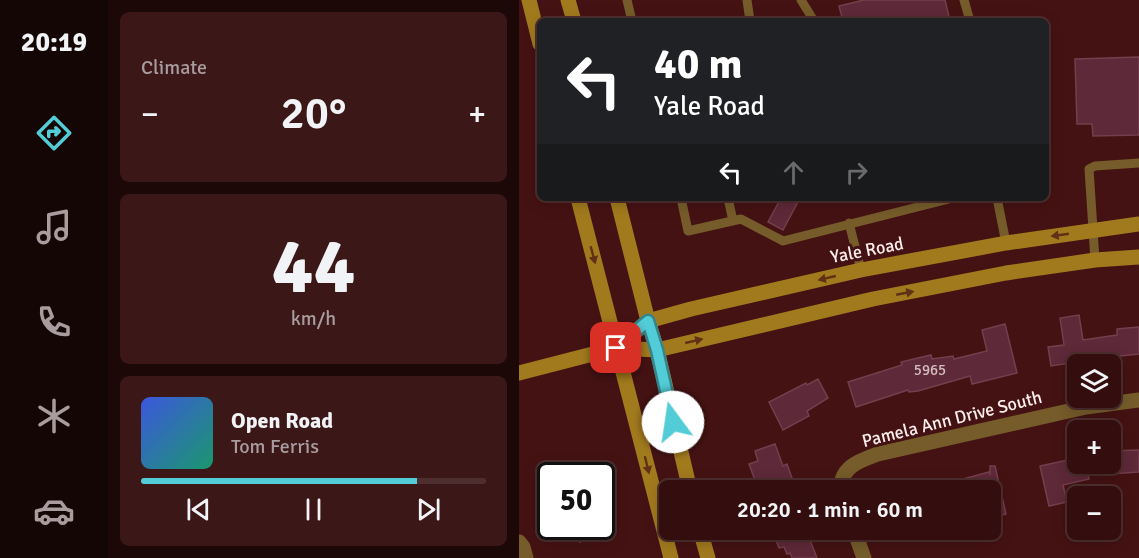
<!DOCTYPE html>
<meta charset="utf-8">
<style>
:root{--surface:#340e0e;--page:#3c1717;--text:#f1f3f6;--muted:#a99c9e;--line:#4e2e2e;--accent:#52ccd6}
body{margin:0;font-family:Signika,sans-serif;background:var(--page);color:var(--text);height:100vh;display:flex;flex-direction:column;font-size:22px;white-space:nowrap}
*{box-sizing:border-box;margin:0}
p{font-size:20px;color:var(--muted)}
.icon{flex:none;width:33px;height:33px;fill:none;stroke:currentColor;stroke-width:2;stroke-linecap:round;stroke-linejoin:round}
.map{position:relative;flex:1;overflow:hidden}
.sheet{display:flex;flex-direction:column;gap:12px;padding:12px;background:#1d0808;width:411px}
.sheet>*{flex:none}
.guide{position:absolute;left:18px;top:18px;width:512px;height:183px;border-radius:9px;box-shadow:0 3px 15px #0003,0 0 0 2px var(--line);background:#202124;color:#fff;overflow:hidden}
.tools{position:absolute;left:548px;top:354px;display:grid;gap:12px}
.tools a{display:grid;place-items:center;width:54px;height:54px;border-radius:9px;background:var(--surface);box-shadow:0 3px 15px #0003,0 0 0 2px var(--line);font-size:30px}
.speed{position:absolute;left:18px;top:462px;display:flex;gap:12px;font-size:30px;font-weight:700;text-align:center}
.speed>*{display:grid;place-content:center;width:78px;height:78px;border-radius:50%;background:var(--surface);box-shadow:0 3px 15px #0003,0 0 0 2px var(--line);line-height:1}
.speed .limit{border:3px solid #111;border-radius:9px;background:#fff;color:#111}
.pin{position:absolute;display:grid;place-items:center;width:51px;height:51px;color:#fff;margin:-26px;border-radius:12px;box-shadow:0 3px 9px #0006}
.me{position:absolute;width:66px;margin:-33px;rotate:346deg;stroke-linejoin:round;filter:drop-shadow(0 0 4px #0008)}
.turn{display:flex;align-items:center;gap:21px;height:126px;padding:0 18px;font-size:27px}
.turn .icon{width:78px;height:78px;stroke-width:2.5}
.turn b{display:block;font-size:42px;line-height:51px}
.lanes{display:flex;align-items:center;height:57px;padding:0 18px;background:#0003;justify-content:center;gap:30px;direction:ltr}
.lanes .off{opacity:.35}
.big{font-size:45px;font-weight:600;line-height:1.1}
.sheet .card{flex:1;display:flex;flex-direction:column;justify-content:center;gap:9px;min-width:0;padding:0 21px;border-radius:9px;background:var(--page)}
.sheet .dial{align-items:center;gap:0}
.dial b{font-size:78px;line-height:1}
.song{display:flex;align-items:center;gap:18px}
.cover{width:72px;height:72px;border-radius:9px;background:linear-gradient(135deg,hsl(230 70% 55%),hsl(160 70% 35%))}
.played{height:6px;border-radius:3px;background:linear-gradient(90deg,var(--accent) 80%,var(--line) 80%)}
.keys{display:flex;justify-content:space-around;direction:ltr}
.heat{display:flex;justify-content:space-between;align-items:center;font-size:33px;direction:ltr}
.trip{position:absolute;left:140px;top:480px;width:342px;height:60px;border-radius:9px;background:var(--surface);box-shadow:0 3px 15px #0003,0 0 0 2px var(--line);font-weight:600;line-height:60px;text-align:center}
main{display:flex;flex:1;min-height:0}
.menu{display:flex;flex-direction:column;width:108px;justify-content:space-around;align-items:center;background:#150606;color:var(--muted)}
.menu .icon{width:42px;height:42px}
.menu .active{color:var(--accent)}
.menu b{font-size:27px;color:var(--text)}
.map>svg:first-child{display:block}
</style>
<main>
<nav class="menu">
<b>20:19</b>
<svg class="icon active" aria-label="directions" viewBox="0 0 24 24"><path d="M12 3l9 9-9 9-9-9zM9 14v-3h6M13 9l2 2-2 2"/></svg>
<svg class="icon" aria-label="music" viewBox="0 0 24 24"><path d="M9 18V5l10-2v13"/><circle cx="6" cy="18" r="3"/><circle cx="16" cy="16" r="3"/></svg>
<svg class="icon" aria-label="phone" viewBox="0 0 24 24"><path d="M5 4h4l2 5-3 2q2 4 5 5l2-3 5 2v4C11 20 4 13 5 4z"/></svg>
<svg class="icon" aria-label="climate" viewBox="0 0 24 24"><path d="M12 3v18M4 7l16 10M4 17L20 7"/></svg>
<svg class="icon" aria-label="car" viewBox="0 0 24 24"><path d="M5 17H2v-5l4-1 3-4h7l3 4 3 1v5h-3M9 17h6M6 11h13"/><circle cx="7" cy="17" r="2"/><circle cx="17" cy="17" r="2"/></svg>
</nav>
<section class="sheet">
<div class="card"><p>Climate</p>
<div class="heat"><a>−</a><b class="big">20°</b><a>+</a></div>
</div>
<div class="card dial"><b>44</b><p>km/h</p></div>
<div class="card">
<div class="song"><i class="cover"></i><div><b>Open Road</b><p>Tom Ferris</p></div></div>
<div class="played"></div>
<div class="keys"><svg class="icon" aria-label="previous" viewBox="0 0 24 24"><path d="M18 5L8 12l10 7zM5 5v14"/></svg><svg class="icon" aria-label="pause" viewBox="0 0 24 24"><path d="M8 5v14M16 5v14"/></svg><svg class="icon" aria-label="next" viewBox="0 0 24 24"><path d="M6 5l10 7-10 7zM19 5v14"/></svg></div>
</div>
</section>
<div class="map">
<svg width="620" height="558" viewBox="0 0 620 558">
<rect width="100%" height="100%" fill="#451213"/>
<path fill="#5e2939" stroke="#753e4d" stroke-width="1.5" d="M 345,0 L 426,0 L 431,21 L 324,21 L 320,6 Z
M 620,57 L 620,135 L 574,136 L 573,124 L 558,124 L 556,59 Z
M 262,198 L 281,198 L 264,230 L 249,222 Z
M 560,315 L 564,340 L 598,335 L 598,329 L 620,327 L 620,354 L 583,358 L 532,366 L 529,347 L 545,345 L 541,318 Z
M 486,324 L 498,373 L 453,384 L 451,376 L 399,391 L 390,392 L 389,390 L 337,407 L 329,382 L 383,365 L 382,362 L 412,355 L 413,359 L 434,356 L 435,359 L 468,351 L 463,330 Z
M 299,379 L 309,398 L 288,411 L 290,416 L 264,430 L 250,402 L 287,383 L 288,385 Z
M 256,444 L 264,466 L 268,464 L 273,478 L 267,480 L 271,490 L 250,490 L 246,480 L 237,483 L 230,464 L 239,461 L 236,451 Z
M 620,450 L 620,472 L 591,474 L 591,451 Z
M 558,458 L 558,464 L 566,464 L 570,479 L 544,485 L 548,502 L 530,506 L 521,466 Z
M 471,466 L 476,466 L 487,514 L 471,518 L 471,490 L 444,490 L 444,485 L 445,485 L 444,479 L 470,472 L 471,475 Z
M 54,526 L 97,526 L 61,542 Z
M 253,530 L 287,530 L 298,558 L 273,558 L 271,553 L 268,554 L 265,547 L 260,548 Z"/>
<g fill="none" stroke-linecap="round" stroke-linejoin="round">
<path stroke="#755c2a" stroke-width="9" d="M 108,0 L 113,21
M 228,0 L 231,21
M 282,0 L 295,21
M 445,0 L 451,21
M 162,198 L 169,231 L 222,219 L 264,241 L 434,198
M 209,198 L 214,221
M 478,198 L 487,243
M 330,223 L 342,270
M 576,260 L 570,169 L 576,166 L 620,163"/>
<path stroke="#755c2a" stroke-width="15" d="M 322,490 C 321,467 340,461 359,454 L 567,407 L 620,400
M 335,530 L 345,558
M 0,542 L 4,547 L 7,558"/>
<path stroke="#a27a1e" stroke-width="15" d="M 10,0 L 21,44
M 49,0 L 55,21
M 59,198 L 152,558
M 98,198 L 129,321 L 138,350 L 171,490
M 97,348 L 129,321 L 172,309 L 342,270 L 487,243 L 620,224
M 0,373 L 97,348 L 138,350 L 354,299 L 487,273 L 576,260 L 620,257
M 181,530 L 189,558"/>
</g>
<defs><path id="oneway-solid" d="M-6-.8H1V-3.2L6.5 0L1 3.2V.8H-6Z" transform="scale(1.5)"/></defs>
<g fill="#613116">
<use href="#oneway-solid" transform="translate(541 235) rotate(172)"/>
<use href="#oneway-solid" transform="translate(74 255) rotate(75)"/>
<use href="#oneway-solid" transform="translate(308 278) rotate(167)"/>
<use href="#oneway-solid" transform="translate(386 293) rotate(-11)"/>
<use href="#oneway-solid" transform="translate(175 341) rotate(-13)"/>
<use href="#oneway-solid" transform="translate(128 465) rotate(76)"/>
</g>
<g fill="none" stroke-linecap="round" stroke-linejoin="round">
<defs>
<path id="route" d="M 97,348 L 129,321 L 138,350 L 154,422"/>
</defs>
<use href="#route" stroke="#35858b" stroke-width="15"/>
<use href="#route" stroke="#52ccd6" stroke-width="10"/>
</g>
<g text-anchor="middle" stroke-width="6" stroke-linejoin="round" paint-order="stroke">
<g font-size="15" fill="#d4bdc0">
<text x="411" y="375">5965</text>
</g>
<g font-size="18" fill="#fceeed" stroke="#451213">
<text transform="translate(348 250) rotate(-11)" y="6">Yale Road</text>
<text transform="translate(433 419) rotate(-14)" y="6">Pamela Ann Drive South</text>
</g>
</g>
</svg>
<div class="tools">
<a><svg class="icon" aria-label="layers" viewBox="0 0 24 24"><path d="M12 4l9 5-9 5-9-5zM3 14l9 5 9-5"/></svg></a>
<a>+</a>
<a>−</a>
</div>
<div class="speed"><div class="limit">50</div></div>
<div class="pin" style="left:97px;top:348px;background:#d93025"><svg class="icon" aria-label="arrive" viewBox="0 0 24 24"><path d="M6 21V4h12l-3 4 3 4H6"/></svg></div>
<svg class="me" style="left:154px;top:422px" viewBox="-20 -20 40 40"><circle r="19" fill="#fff"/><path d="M0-13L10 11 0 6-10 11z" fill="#52ccd6"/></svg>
<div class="trip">20:20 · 1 min · 60 m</div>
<div class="guide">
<div class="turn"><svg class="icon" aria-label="left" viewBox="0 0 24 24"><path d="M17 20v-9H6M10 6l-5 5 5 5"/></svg><div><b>40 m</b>Yale Road</div></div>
<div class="lanes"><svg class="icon" aria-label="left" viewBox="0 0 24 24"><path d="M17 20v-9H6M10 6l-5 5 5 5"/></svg><svg class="icon off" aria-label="ahead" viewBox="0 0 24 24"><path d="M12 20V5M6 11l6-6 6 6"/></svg><svg class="icon off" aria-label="right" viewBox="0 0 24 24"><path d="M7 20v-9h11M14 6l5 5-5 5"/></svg></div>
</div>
</div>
</main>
